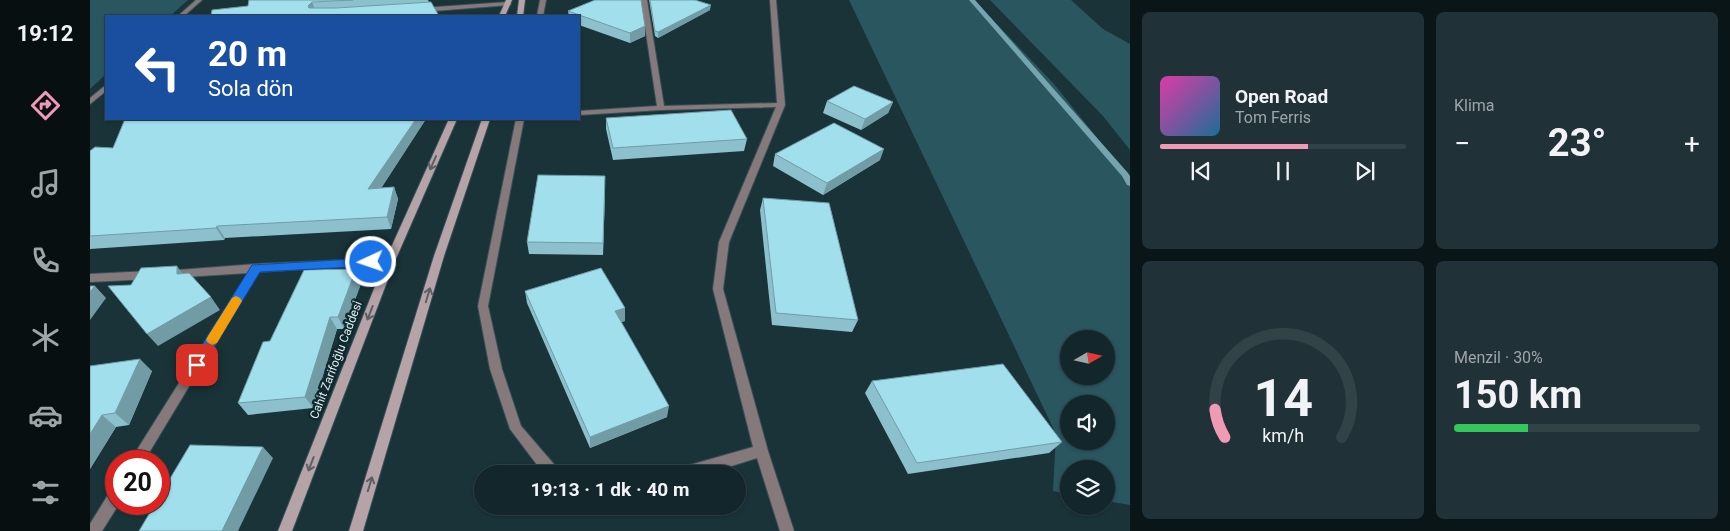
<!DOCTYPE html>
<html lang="tr">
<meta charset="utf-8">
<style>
:root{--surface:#13262b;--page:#203237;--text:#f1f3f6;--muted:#9da5a9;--line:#324347;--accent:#f09ab5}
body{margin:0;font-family:Roboto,sans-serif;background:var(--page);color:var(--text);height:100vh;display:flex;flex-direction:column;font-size:19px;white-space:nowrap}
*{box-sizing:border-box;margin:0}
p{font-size:16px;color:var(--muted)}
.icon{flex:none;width:28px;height:28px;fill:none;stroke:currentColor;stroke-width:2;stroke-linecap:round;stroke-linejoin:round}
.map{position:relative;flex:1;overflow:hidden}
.panel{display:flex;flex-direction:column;gap:12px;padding:12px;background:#0a1518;width:600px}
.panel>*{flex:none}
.hud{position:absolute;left:15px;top:15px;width:475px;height:105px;border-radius:0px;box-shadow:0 1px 4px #0004,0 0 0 1px var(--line);background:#1a4fa0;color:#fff;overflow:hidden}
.needle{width:32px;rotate:81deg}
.controls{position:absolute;left:970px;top:330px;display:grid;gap:10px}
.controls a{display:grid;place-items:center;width:55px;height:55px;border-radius:50%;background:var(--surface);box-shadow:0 1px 4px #0004,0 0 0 1px var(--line);font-size:25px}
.speed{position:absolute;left:15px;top:450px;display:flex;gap:10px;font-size:25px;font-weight:700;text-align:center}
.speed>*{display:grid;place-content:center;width:65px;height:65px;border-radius:50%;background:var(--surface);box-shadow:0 1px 4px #0004,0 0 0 1px var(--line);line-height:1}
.speed .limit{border:8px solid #d22;background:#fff;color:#111}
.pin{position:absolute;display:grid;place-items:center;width:42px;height:42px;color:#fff;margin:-21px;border-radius:10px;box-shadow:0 2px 8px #0006}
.me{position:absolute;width:55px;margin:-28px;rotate:267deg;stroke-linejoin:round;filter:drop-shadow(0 0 4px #0008)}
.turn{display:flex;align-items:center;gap:18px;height:105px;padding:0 20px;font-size:22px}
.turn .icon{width:65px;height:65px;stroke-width:2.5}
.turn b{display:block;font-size:35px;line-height:42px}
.big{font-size:38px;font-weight:700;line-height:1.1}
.panel .tile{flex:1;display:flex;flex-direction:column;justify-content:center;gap:8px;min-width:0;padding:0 18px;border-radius:8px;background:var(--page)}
.panel .dial{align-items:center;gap:0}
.dial svg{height:130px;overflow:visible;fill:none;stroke:var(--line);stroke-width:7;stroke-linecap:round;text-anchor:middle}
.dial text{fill:var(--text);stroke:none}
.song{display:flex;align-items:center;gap:15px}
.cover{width:60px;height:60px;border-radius:8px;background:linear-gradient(135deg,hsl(320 70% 55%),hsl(200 70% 35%))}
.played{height:5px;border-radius:2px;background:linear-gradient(90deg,var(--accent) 60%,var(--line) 60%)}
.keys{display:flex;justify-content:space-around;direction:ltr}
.heat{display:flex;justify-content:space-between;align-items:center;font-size:28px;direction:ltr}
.charge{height:8px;border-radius:4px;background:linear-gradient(90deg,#34c759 30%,var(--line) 0)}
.panel .tiles{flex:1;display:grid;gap:12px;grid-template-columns:repeat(2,1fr)}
.trip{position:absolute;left:384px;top:465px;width:272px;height:50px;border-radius:25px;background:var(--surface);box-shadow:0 1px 4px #0004,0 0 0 1px var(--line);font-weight:700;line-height:50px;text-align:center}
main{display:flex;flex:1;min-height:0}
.menu{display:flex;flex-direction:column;width:90px;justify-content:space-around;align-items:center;background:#080f11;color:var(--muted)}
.menu .icon{width:35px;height:35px}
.menu .selected{color:var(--accent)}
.menu b{font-size:22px;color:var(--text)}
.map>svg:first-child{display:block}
</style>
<main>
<nav class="menu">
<b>19:12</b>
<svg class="icon selected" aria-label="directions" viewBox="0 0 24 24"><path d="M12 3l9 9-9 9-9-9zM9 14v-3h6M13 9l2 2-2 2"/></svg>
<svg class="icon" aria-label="music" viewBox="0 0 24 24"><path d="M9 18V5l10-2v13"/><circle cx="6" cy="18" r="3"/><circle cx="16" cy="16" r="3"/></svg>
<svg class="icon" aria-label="phone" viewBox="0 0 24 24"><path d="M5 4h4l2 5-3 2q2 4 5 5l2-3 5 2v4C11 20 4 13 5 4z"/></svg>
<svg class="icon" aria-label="climate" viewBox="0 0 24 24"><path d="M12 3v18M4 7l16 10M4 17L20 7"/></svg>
<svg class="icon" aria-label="car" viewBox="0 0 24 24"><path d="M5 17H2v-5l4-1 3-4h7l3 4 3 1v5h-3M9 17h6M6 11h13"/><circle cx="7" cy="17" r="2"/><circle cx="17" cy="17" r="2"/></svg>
<svg class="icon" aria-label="filters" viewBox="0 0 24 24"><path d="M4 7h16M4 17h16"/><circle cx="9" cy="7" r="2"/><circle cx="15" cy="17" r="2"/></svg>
</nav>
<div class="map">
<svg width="1040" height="531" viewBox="0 0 1040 531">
<rect width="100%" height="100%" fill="#193339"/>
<path fill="#2a5660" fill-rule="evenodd" d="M 0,0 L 98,0 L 80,16 L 16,16 L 16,74 L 0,89 Z
M 759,0 L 884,0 L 964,84 L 1040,179 L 1040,505 L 1016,501 L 1016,469 L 979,469 L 979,494 L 963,491 L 966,434 ZM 979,339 L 1016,339 L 1016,376 L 979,376 ZM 979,404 L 1016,404 L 1016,441 L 979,441 Z
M 900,0 L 981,0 L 1013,29 L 1040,44 L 1040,150 L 1013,116 Z"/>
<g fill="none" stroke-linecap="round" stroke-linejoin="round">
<path fill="#75a3ae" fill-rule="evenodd" d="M 879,0 L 885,0 L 1038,173 L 1040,176 L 1040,186 L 1037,185 L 1032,176 Z"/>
<defs>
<path id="service" d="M 450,0 L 456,0 L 453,16 L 447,16 Z
M 551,0 L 557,0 L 574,106 L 687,103 L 680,0 L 686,0 L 695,105 L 639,242 L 633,289 L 678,451 L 704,531 L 690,531 L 667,458 L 616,474 L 586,474 L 588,469 L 593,467 L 663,447 L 623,289 L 629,242 L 686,107 L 571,110 L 489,115 L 489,111 L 567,106 Z
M 418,2 L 421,4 L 420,5 L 331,12 L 328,10 L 331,8 Z
M 426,119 L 434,119 L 398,306 L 412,369 L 431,426 L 468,469 L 470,474 L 454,474 L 420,429 L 400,369 L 388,306 Z
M 300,258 L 305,261 L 300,264 L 168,272 L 54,461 L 40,461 L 158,273 L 79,278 L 74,274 L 75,271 L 166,264 Z
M 60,271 L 65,275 L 60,279 L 0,282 L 0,274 Z
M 26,488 L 26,504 L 29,504 L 12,531 L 0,531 L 0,524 L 21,490 Z"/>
<path id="minor" d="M 106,0 L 112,0 L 94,16 L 88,16 Z
M 16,85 L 16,91 L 0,104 L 0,98 Z"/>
<path id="secondary" d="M 416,0 L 422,0 L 415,16 L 409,16 Z
M 429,0 L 435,0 L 433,16 L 427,16 Z
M 359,119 L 367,119 L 305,261 L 202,531 L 188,531 L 295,261 Z
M 392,119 L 400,119 L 354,256 L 273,531 L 259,531 L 344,256 Z"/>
</defs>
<use href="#service" stroke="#395157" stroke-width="2"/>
<use href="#minor" stroke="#395157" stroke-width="2"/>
<use href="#secondary" stroke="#395157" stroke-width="2"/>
<use href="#service" fill="#85797c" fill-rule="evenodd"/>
<use href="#minor" fill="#85797c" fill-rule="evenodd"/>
<use href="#secondary" fill="#b6a3a8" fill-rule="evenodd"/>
</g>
<path fill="#8bc0cc" d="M 159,0 L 338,0 L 339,2 L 349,16 L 158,6 Z
M 559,0 L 605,0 L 620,10 L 568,38 L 565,36 Z
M 478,11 L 555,36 L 540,43 L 489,25 L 489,16 L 479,16 Z
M 737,101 L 803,102 L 798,113 L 771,130 L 733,113 Z
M 516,118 L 657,139 L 654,151 L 523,160 L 516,129 Z
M 336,119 L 291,188 L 304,187 L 308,199 L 301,229 L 135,238 L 134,240 L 0,249 L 0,151 L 23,148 Z
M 685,154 L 790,160 L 733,195 L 683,166 Z
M 515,188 L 513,255 L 439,254 L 437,242 Z
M 673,198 L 768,320 L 762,332 L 682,325 L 670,210 Z
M 266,269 L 272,281 L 254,329 L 247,329 L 223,408 L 158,415 L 148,403 L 180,341 Z
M 435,291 L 535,308 L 535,321 L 531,322 L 577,417 L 500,448 L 437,303 Z
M 0,366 L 62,371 L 39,425 L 26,427 L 0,469 Z
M 782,381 L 972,442 L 959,453 L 818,474 L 775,393 Z"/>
<path fill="#719ca6" d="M 222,2 L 226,12 L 221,16 L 218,6 Z
M 621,5 L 620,10 L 568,38 L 568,32 Z
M 555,26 L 555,36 L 540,43 L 540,33 Z
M 803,102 L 798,113 L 771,130 L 775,119 Z
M 326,119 L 336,119 L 283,201 L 278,189 Z
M 794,149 L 790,160 L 733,195 L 737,183 Z
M 515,176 L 515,188 L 513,255 L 513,243 Z
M 304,187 L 308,199 L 301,229 L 297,217 Z
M 127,226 L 135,238 L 134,240 L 126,228 Z
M 87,266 L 96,278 L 87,274 Z
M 266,269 L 272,281 L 254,329 L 248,317 Z
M 5,286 L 16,298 L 0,320 L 0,292 Z
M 121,297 L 130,310 L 68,346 L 57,334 Z
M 535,308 L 535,321 L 525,324 L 525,311 Z
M 240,317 L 247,329 L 223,408 L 215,397 Z
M 50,359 L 62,371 L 39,425 L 25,413 Z
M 579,406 L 577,417 L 500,448 L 500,437 Z
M 12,415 L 26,427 L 0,469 L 0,434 Z
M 173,447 L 183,458 L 148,531 L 132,531 Z"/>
<path fill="#a2dfed" stroke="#719ca6" d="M 159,0 L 263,0 L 222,2 L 218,6 L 219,8 L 246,8 L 341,2 L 349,16 L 121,16 L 122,10 L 158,6 Z
M 505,0 L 551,0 L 555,26 L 540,33 L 478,11 Z
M 560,0 L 605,0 L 621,5 L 568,32 L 565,31 Z
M 764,86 L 803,102 L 775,119 L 737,101 Z
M 641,110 L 657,139 L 523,148 L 516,118 Z
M 35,119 L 326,119 L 278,189 L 304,187 L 297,217 L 127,226 L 126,228 L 0,236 L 0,151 L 5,147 L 23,148 Z
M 744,123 L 794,149 L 737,183 L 685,154 Z
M 448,175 L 515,176 L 513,243 L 437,242 Z
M 673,198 L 739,203 L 768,320 L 686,313 Z
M 87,266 L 87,274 L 99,273 L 121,297 L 57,334 L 18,286 L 41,285 L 51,268 Z
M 511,268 L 535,308 L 525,311 L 579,406 L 500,437 L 435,291 Z
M 266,269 L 248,317 L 240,317 L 215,397 L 148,403 L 173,342 L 180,341 L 214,270 Z
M 0,286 L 5,286 L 0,292 Z
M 50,359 L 25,413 L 12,415 L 0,434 L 0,366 Z
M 913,364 L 972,442 L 827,463 L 782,381 Z
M 100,445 L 173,447 L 132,531 L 49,531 L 65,504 L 69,504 L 69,497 Z"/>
<defs><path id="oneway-shaft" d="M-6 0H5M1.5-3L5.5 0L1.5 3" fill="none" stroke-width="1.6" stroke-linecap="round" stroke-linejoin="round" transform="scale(1.25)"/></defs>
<g stroke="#5a6065">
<use href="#oneway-shaft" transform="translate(343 163) rotate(114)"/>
<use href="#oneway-shaft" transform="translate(338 295) rotate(-73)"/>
<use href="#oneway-shaft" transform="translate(280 313) rotate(111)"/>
<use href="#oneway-shaft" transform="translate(221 464) rotate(111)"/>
<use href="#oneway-shaft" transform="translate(280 484) rotate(-73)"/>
</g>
<path fill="#1a73e8" stroke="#114b97" d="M 281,258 L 287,262 L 281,266 L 170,272 L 111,369 L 107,370 L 102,369 L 100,365 L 102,361 L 162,265 Z"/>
<path fill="#f59e0b" d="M 146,296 L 150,298 L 152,301 L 127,343 L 122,345 L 118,343 L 116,340 L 118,336 L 142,298 Z"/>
<g text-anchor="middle" stroke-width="5" stroke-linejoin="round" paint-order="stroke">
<g font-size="12" fill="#e1f0f4" stroke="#0f292f">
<text transform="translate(246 360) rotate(-69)" y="4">Cahit Zarifoğlu Caddesi</text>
</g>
</g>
</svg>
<div class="controls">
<a><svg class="needle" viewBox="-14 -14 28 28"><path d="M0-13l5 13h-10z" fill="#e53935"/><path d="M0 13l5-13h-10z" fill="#9da5a9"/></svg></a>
<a><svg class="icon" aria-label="sound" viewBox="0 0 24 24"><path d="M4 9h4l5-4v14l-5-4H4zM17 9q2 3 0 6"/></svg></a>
<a><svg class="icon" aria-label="layers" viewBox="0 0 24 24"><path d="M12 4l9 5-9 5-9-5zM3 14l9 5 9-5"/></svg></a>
</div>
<div class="speed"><div class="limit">20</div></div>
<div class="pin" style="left:107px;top:365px;background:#d93025"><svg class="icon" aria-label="arrive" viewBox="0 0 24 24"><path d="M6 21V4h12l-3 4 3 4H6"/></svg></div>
<svg class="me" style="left:281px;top:262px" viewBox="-20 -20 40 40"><circle r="17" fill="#1a73e8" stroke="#fff" stroke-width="3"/><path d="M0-11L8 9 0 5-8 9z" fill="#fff"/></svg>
<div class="trip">19:13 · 1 dk · 40 m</div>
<div class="hud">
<div class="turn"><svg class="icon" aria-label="left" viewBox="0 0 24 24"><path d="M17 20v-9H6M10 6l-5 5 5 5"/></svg><div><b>20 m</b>Sola dön</div></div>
</div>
</div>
<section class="panel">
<div class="tiles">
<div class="tile">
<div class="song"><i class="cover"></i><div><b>Open Road</b><p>Tom Ferris</p></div></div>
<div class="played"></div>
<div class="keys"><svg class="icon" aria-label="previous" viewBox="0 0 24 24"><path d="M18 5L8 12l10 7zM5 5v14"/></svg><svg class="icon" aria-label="pause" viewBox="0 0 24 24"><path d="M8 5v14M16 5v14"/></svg><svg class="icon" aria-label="next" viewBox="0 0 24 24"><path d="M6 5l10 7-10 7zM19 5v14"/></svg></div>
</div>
<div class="tile"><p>Klima</p>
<div class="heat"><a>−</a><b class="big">23°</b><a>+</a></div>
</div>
<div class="tile dial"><svg viewBox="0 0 100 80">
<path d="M14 69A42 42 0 1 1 86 69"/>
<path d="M14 69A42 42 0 0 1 8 52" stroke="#f09ab5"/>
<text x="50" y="56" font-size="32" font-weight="700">14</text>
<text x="50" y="72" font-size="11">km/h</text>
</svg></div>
<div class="tile"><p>Menzil · 30%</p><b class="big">150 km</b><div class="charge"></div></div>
</div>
</section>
</main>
